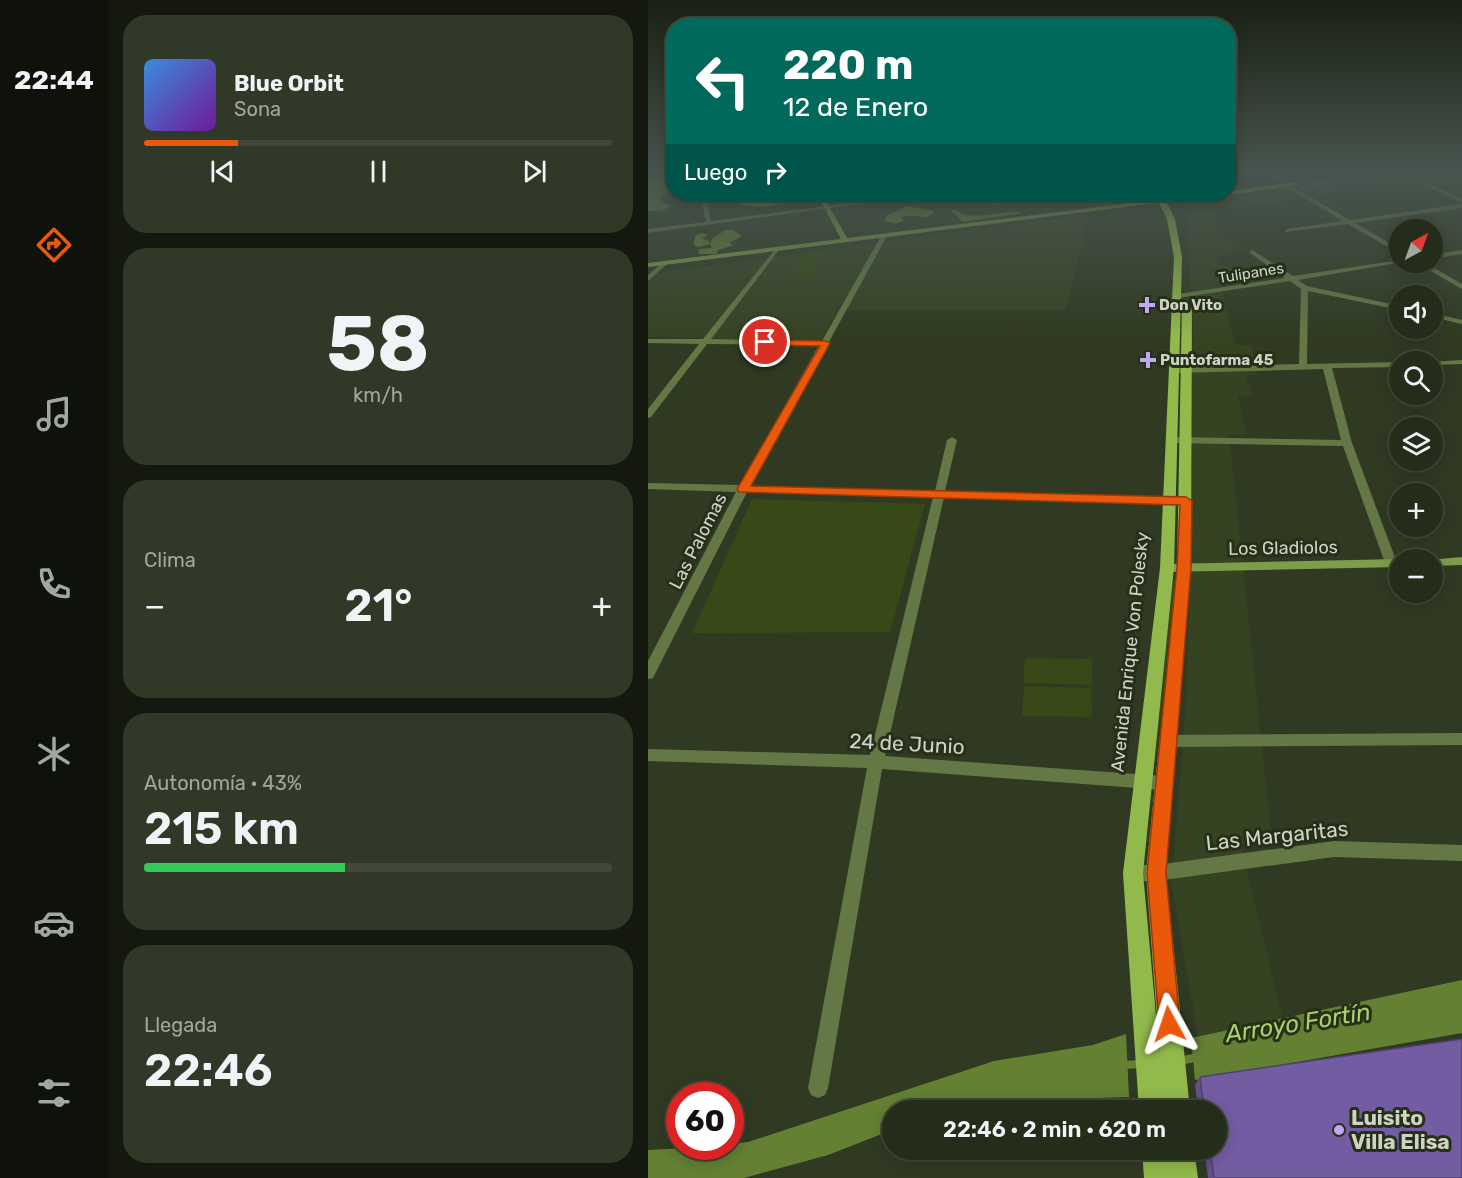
<!DOCTYPE html>
<html lang="es">
<meta charset="utf-8">
<style>
:root{--surface:#242c1a;--page:#303827;--text:#f1f3f6;--muted:#a3a7a2;--line:#414839;--accent:#ea580c}
body{margin:0;font-family:Rubik,sans-serif;background:var(--page);color:var(--text);height:100vh;display:flex;flex-direction:column;font-size:22px;white-space:nowrap}
*{box-sizing:border-box;margin:0}
p{font-size:20px;color:var(--muted)}
.icon{flex:none;width:33px;height:33px;fill:none;stroke:currentColor;stroke-width:2;stroke-linecap:round;stroke-linejoin:round}
.map{position:relative;flex:1;overflow:hidden}
.side{display:flex;flex-direction:column;gap:15px;padding:15px;background:#14180e;width:540px}
.side>*{flex:none}
.hud{position:absolute;left:18px;top:18px;width:570px;height:183px;border-radius:24px;box-shadow:0 3px 15px #0003,0 0 0 2px var(--line);background:#00695c;color:#fff;overflow:hidden}
.needle{width:39px;rotate:41deg}
.controls{position:absolute;left:741px;top:219px;display:grid;gap:12px}
.controls a{display:grid;place-items:center;width:54px;height:54px;border-radius:50%;background:var(--surface);box-shadow:0 3px 15px #0003,0 0 0 2px var(--line);font-size:30px}
.speed{position:absolute;left:18px;top:1082px;display:flex;gap:12px;font-size:30px;font-weight:700;text-align:center}
.speed>*{display:grid;place-content:center;width:78px;height:78px;border-radius:50%;background:var(--surface);box-shadow:0 3px 15px #0003,0 0 0 2px var(--line);line-height:1}
.speed .limit{border:9px solid #d22;background:#fff;color:#111}
.pin{position:absolute;display:grid;place-items:center;width:51px;height:51px;color:#fff;margin:-26px;border:3px solid #fff;border-radius:50%;box-shadow:0 2px 6px #0007}
.me{position:absolute;width:66px;margin:-33px;rotate:355deg;stroke-linejoin:round;filter:drop-shadow(0 0 4px #0008)}
.turn{display:flex;align-items:center;gap:21px;height:126px;padding:0 18px;font-size:27px}
.turn .icon{width:78px;height:78px;stroke-width:2.5}
.turn b{display:block;font-size:42px;line-height:51px}
.then{display:flex;align-items:center;height:57px;padding:0 18px;background:#0003;gap:12px;font-size:22px}
.big{font-size:45px;font-weight:600;line-height:1.1}
.side .tile{flex:1;display:flex;flex-direction:column;justify-content:center;gap:9px;min-width:0;padding:0 21px;border-radius:24px;background:var(--page)}
.side .dial{align-items:center;gap:0}
.dial b{font-size:78px;line-height:1}
.song{display:flex;align-items:center;gap:18px}
.cover{width:72px;height:72px;border-radius:9px;background:linear-gradient(135deg,hsl(210 70% 55%),hsl(280 70% 35%))}
.played{height:6px;border-radius:3px;background:linear-gradient(90deg,var(--accent) 20%,var(--line) 20%)}
.keys{display:flex;justify-content:space-around;direction:ltr}
.heat{display:flex;justify-content:space-between;align-items:center;font-size:33px;direction:ltr}
.charge{height:9px;border-radius:4px;background:linear-gradient(90deg,#34c759 43%,var(--line) 0)}
.trip{position:absolute;left:234px;top:1100px;width:345px;height:60px;border-radius:30px;background:var(--surface);box-shadow:0 3px 15px #0003,0 0 0 2px var(--line);font-weight:600;line-height:60px;text-align:center}
main{display:flex;flex:1;min-height:0}
.tab-bar{display:flex;flex-direction:column;width:108px;justify-content:space-around;align-items:center;background:#0e120a;color:var(--muted)}
.tab-bar .icon{width:42px;height:42px}
.tab-bar .on{color:var(--accent)}
.tab-bar b{font-size:27px;color:var(--text)}
.map>svg:first-child{display:block}
</style>
<main>
<nav class="tab-bar">
<b>22:44</b>
<svg class="icon on" aria-label="directions" viewBox="0 0 24 24"><path d="M12 3l9 9-9 9-9-9zM9 14v-3h6M13 9l2 2-2 2"/></svg>
<svg class="icon" aria-label="music" viewBox="0 0 24 24"><path d="M9 18V5l10-2v13"/><circle cx="6" cy="18" r="3"/><circle cx="16" cy="16" r="3"/></svg>
<svg class="icon" aria-label="phone" viewBox="0 0 24 24"><path d="M5 4h4l2 5-3 2q2 4 5 5l2-3 5 2v4C11 20 4 13 5 4z"/></svg>
<svg class="icon" aria-label="climate" viewBox="0 0 24 24"><path d="M12 3v18M4 7l16 10M4 17L20 7"/></svg>
<svg class="icon" aria-label="car" viewBox="0 0 24 24"><path d="M5 17H2v-5l4-1 3-4h7l3 4 3 1v5h-3M9 17h6M6 11h13"/><circle cx="7" cy="17" r="2"/><circle cx="17" cy="17" r="2"/></svg>
<svg class="icon" aria-label="filters" viewBox="0 0 24 24"><path d="M4 7h16M4 17h16"/><circle cx="9" cy="7" r="2"/><circle cx="15" cy="17" r="2"/></svg>
</nav>
<section class="side">
<div class="tile">
<div class="song"><i class="cover"></i><div><b>Blue Orbit</b><p>Sona</p></div></div>
<div class="played"></div>
<div class="keys"><svg class="icon" aria-label="previous" viewBox="0 0 24 24"><path d="M18 5L8 12l10 7zM5 5v14"/></svg><svg class="icon" aria-label="pause" viewBox="0 0 24 24"><path d="M8 5v14M16 5v14"/></svg><svg class="icon" aria-label="next" viewBox="0 0 24 24"><path d="M6 5l10 7-10 7zM19 5v14"/></svg></div>
</div>
<div class="tile dial"><b>58</b><p>km/h</p></div>
<div class="tile"><p>Clima</p>
<div class="heat"><a>−</a><b class="big">21°</b><a>+</a></div>
</div>
<div class="tile"><p>Autonomía · 43%</p><b class="big">215 km</b><div class="charge"></div></div>
<div class="tile"><p>Llegada</p><b class="big">22:46</b></div>
</section>
<div class="map">
<svg width="814" height="1178" viewBox="0 0 814 1178">
<rect width="100%" height="100%" fill="#303a22"/>
<path fill="#364323" d="M 749,174 L 814,174 L 814,178 L 569,210 L 566,229 L 597,251 L 566,257 L 603,285 L 574,291 L 587,344 L 604,346 L 609,375 L 598,376 L 605,395 L 590,396 L 598,434 L 581,435 L 624,843 L 592,844 L 646,1064 L 558,1082 L 524,884 L 538,702 L 543,517 L 545,319 L 537,203 L 542,200 Z
M 441,214 L 418,310 L 190,310 L 172,341 L 0,337 L 0,274 Z"/>
<path fill="#374917" d="M 178,251 L 160,279 L 141,279 L 159,252 Z
M 104,499 L 277,504 L 242,632 L 44,633 Z
M 525,580 L 528,581 L 507,764 L 505,764 Z
M 377,658 L 444,659 L 444,685 L 375,683 Z
M 376,686 L 443,688 L 444,717 L 374,716 Z"/>
<path fill="#617e30" d="M 25,174 L 25,179 L 18,179 L 20,189 L 12,199 L 17,204 L 24,206 L 16,210 L 0,211 L 0,178 L 16,179 L 17,176 Z
M 98,194 L 146,194 C 133,207 108,211 90,203 L 90,200 L 97,197 Z
M 326,194 L 362,194 L 370,199 L 369,201 L 345,204 L 322,199 L 328,197 Z
M 258,206 L 286,211 C 279,222 273,215 263,216 C 260,216 256,217 253,217 L 256,220 L 248,224 L 237,221 L 237,217 Z
M 302,210 L 309,210 C 322,223 355,209 375,213 L 315,222 Z
M 77,230 L 85,230 L 94,236 L 81,243 L 86,245 L 70,250 L 68,254 L 50,254 L 51,249 L 64,248 L 62,244 L 50,247 L 45,244 L 48,235 L 54,233 L 59,235 L 54,239 L 60,240 L 62,244 L 64,239 Z"/>
<path fill="#648033" d="M 814,980 L 814,1033 L 547,1080 L 543,1038 Z
M 478,1034 L 481,1097 L 299,1103 L 285,1110 L 244,1110 L 244,1130 L 180,1155 L 96,1178 L 0,1178 L 0,1150 L 82,1146 L 83,1144 L 100,1142 L 346,1061 L 445,1045 Z"/>
<g fill="none" stroke-linecap="round" stroke-linejoin="round">
<path stroke="#648033" stroke-width="8" d="M 532,1061 L 550,1057
M 475,1065 L 494,1064"/>
<path fill="#647846" fill-rule="evenodd" d="M 754,174 L 761,174 L 814,199 L 814,203 Z
M 636,184 L 640,184 L 702,220 L 814,204 L 814,208 L 707,223 L 752,249 L 752,254 L 700,224 L 637,232 L 639,229 L 695,221 L 636,186 Z
M 52,194 L 57,194 L 63,221 L 271,194 L 283,194 L 0,233 L 0,229 L 58,222 Z
M 236,234 L 239,236 L 102,486 L 287,491 L 299,440 L 304,437 L 309,440 L 297,491 L 538,498 L 543,501 L 538,504 L 296,497 L 237,756 L 516,776 L 521,778 L 524,783 L 521,788 L 516,790 L 234,769 L 180,1088 L 177,1095 L 170,1098 L 163,1095 L 160,1088 L 219,768 L 0,761 L 0,749 L 222,755 L 285,497 L 99,492 L 5,678 L 0,679 L 0,661 L 88,492 L 0,489 L 0,483 L 92,485 L 171,345 L 59,344 L 3,417 L 0,418 L 0,409 L 51,344 L 0,343 L 0,339 L 55,339 L 129,247 L 131,248 L 131,250 L 63,339 L 174,341 L 233,236 Z
M 604,250 L 645,276 L 752,260 L 752,262 L 755,262 L 650,280 L 659,286 L 752,306 L 752,310 L 660,291 L 659,364 L 752,362 L 752,367 L 684,368 L 704,443 L 749,563 L 747,566 L 739,566 L 737,563 L 695,446 L 524,443 L 519,440 L 524,437 L 693,440 L 675,369 L 528,373 L 524,370 L 528,367 L 651,364 L 653,289 L 642,281 L 530,298 L 526,296 L 530,294 L 637,278 L 602,253 L 602,251 Z
M 814,250 L 814,254 L 784,259 L 784,255 Z
M 15,262 L 20,263 L 0,281 L 0,275 Z
M 767,262 L 776,262 L 814,284 L 814,289 Z
M 784,313 L 814,320 L 814,324 L 784,317 Z
M 814,360 L 814,364 L 784,365 L 784,362 L 781,362 Z
M 814,733 L 814,745 L 520,747 L 515,745 L 513,741 L 515,737 L 520,735 Z
M 686,841 L 814,845 L 814,861 L 686,857 L 508,881 L 485,881 L 479,879 L 477,873 L 479,867 L 485,865 L 508,865 Z"/>
<path fill="#7e9d4b" fill-rule="evenodd" d="M 169,194 L 174,194 L 199,238 L 515,199 L 515,194 L 519,194 L 522,197 L 517,202 L 0,267 L 0,263 L 193,239 Z
M 814,557 L 814,565 L 784,566 L 784,560 L 780,560 Z
M 752,559 L 754,560 L 752,560 L 752,567 L 519,572 L 513,568 L 519,564 Z"/>
<path fill="#91b94c" fill-rule="evenodd" d="M 670,179 L 672,182 L 580,195 L 577,194 L 580,194 L 580,191 Z
M 558,194 L 576,194 L 519,203 L 527,219 L 534,257 L 526,568 L 495,873 L 512,1059 L 498,873 L 529,568 L 534,302 L 539,299 L 544,302 L 543,568 L 518,873 L 542,1110 L 491,1110 L 475,873 L 512,568 L 526,257 L 519,219 L 511,203 L 517,198 Z
M 494,1149 L 546,1149 L 550,1178 L 496,1178 Z"/>
</g>
<path fill="#634f8b" d="M 625,174 L 685,174 L 633,181 L 625,178 Z
M 751,176 L 750,180 L 658,192 L 650,187 L 651,183 Z
M 552,1077 L 814,1178 L 560,1178 L 556,1149 L 568,1149 L 568,1110 L 550,1110 L 547,1085 Z"/>
<path fill="#504071" d="M 654,174 L 685,174 L 633,181 L 634,177 Z
M 751,176 L 750,180 L 658,192 L 659,187 Z"/>
<path fill="#735ca2" stroke="#504071" stroke-width="1.5" d="M 628,174 L 654,174 L 634,177 Z
M 709,174 L 748,174 L 751,176 L 659,187 L 651,183 Z
M 814,1039 L 814,1178 L 566,1178 L 562,1149 L 568,1149 L 568,1110 L 556,1110 L 552,1077 Z"/>
<linearGradient id="sky" x2="0" y2="1"><stop stop-color="#1a2013"/><stop offset="0.51" stop-color="#48554f"/><stop offset="1" stop-color="#48554f" stop-opacity="0"/></linearGradient>
<rect width="814" height="339" fill="url(#sky)"/>
<path fill="#ea580c" stroke="#983908" stroke-width="1.5" d="M 114,340 L 178,341 L 182,343 L 103,486 L 538,497 L 544,501 L 543,568 L 518,873 L 532,1024 L 529,1032 L 521,1035 L 514,1032 L 511,1024 L 499,873 L 529,568 L 532,505 L 91,492 L 89,489 L 172,346 L 117,345 L 112,342 Z"/>
<g fill="#bfa9f4" stroke="#263018" stroke-width="2">
<path d="M496 296h6v6h6v6h-6v6h-6v-6h-6v-6h6z"/>
<path d="M497 351h6v6h6v6h-6v6h-6v-6h-6v-6h6z"/>
<circle cx="691" cy="1130" r="6"/>
</g>
<g text-anchor="middle" stroke-width="6" stroke-linejoin="round" paint-order="stroke">
<g font-size="15" fill="#ced4c5" stroke="#263018">
<text transform="translate(603 273) rotate(-9)" y="5">Tulipanes</text>
</g>
<g font-size="15" font-weight="bold" fill="#ced4c5" stroke="#263018" text-anchor="start">
<text x="511" y="310">Don Vito</text>
<text x="512" y="365">Puntofarma 45</text>
</g>
<g font-size="18" fill="#ced4c5" stroke="#263018">
<text transform="translate(50 541) rotate(-63)" y="6">Las Palomas</text>
<text transform="translate(635 548) rotate(-1)" y="6">Los Gladiolos</text>
<text transform="translate(482 652) rotate(-84)" y="6">Avenida Enrique Von Polesky</text>
</g>
<g font-size="21" fill="#ced4c5" stroke="#263018">
<text transform="translate(259 744) rotate(3)" y="7">24 de Junio</text>
<text transform="translate(629 836) rotate(-6)" y="7">Las Margaritas</text>
</g>
<g font-size="21" font-weight="bold" fill="#ced4c5" stroke="#263018" text-anchor="start">
<text x="703" y="1125">Luisito<tspan x="703" dy="24">Villa Elisa</tspan></text>
</g>
<g font-size="24" font-style="italic" fill="#a9d169" stroke="#263018">
<text transform="translate(650 1023) rotate(-9)" y="8">Arroyo Fortín</text>
</g>
</g>
</svg>
<div class="controls">
<a><svg class="needle" viewBox="-14 -14 28 28"><path d="M0-13l5 13h-10z" fill="#e53935"/><path d="M0 13l5-13h-10z" fill="#a3a7a2"/></svg></a>
<a><svg class="icon" aria-label="sound" viewBox="0 0 24 24"><path d="M4 9h4l5-4v14l-5-4H4zM17 9q2 3 0 6"/></svg></a>
<a><svg class="icon" aria-label="search" viewBox="0 0 24 24"><circle cx="10" cy="10" r="6"/><path d="M15 15l6 6"/></svg></a>
<a><svg class="icon" aria-label="layers" viewBox="0 0 24 24"><path d="M12 4l9 5-9 5-9-5zM3 14l9 5 9-5"/></svg></a>
<a>+</a>
<a>−</a>
</div>
<div class="speed"><div class="limit">60</div></div>
<div class="pin" style="left:117px;top:342px;background:#d93025"><svg class="icon" aria-label="arrive" viewBox="0 0 24 24"><path d="M6 21V4h12l-3 4 3 4H6"/></svg></div>
<svg class="me" style="left:521px;top:1024px" viewBox="-20 -20 40 40"><path d="M0-17L14 15 0 8-14 15z" fill="#ea580c" stroke="#fff" stroke-width="4"/></svg>
<div class="trip">22:46 · 2 min · 620 m</div>
<div class="hud">
<div class="turn"><svg class="icon" aria-label="left" viewBox="0 0 24 24"><path d="M17 20v-9H6M10 6l-5 5 5 5"/></svg><div><b>220 m</b>12 de Enero</div></div>
<div class="then">Luego<svg class="icon" aria-label="right" viewBox="0 0 24 24"><path d="M7 20v-9h11M14 6l5 5-5 5"/></svg></div>
</div>
</div>
</main>
